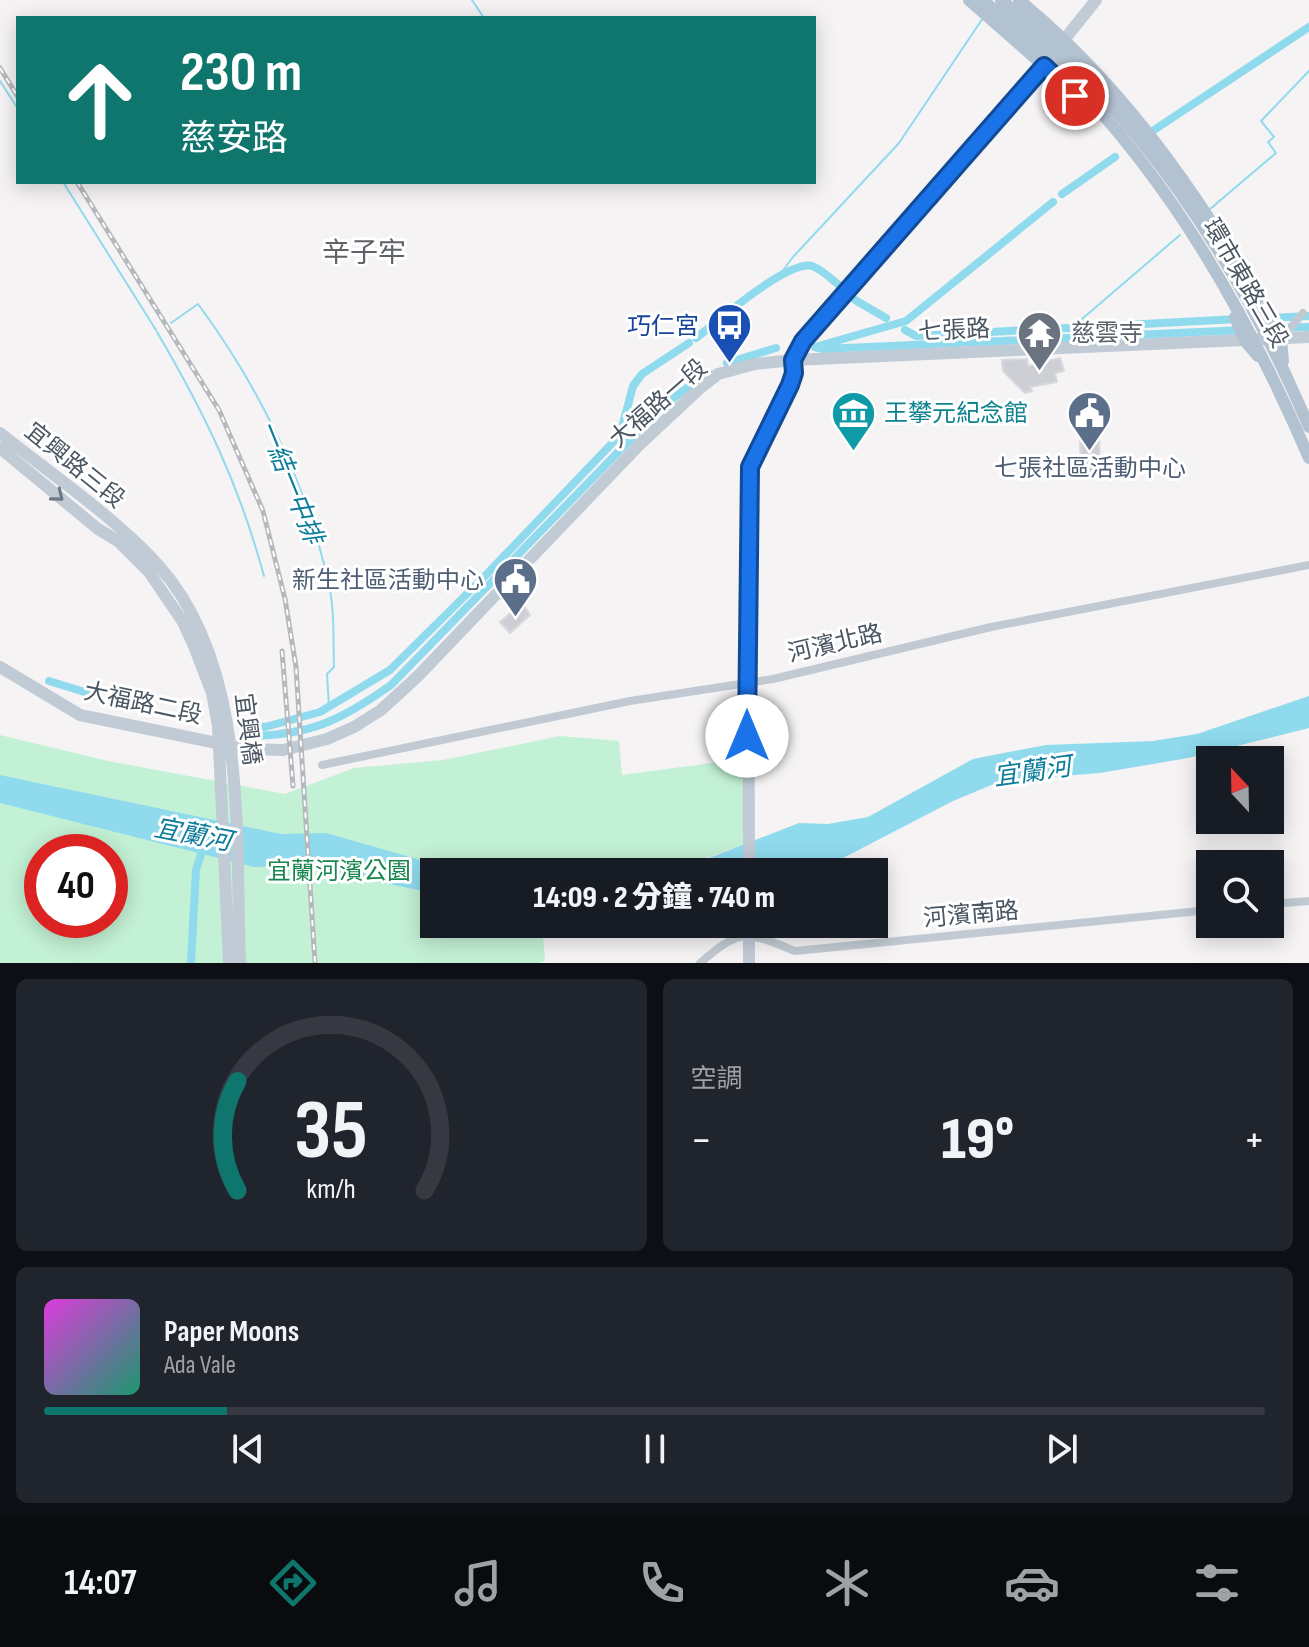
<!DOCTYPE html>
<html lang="zh-TW">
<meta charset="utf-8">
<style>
:root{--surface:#171b24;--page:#20242c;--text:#f1f3f6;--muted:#9ea1a6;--line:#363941;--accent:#0f766e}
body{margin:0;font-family:"Sofia Sans Condensed","Noto Sans TC",sans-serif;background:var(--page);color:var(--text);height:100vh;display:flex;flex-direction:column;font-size:30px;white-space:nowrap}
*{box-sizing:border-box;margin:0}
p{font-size:26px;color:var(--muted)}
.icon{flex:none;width:44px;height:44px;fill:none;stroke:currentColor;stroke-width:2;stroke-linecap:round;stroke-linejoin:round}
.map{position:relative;height:963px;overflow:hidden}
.panel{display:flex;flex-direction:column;gap:16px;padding:16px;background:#0d0f14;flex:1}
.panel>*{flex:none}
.hud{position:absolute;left:16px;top:16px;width:800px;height:168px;border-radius:0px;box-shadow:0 4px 20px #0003;background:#0f766e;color:#fff;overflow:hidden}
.needle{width:52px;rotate:338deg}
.fabs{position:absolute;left:1196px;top:746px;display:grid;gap:16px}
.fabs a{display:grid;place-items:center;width:88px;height:88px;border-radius:0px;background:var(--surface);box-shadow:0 4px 20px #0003;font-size:40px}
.speed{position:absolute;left:24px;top:834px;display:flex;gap:16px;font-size:40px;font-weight:700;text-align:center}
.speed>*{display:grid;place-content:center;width:104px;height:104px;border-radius:50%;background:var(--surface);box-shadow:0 4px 20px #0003;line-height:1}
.speed .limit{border:12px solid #d22;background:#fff;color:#111}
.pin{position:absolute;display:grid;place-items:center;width:68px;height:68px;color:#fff;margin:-34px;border:4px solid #fff;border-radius:50%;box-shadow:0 2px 8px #0007}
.me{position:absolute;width:88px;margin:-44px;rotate:0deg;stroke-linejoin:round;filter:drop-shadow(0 0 6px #0008)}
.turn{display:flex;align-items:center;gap:28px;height:168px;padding:0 32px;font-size:36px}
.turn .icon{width:104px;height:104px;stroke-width:2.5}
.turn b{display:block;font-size:56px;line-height:68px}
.big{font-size:60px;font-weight:800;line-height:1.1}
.panel .widget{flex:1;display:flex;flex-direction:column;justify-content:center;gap:12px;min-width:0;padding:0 28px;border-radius:12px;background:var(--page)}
.panel .dial{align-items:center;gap:0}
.dial svg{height:208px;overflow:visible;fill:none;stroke:var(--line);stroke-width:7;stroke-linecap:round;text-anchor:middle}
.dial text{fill:var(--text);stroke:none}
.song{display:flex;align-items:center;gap:24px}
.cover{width:96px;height:96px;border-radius:12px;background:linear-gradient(135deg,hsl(300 70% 55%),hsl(160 70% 35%))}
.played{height:8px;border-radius:4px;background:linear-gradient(90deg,var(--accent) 15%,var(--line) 15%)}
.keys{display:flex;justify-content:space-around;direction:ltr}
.heat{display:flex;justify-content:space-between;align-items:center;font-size:44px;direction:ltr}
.panel .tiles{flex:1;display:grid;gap:16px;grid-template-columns:1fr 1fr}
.widget:last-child{grid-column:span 2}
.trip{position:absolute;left:420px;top:858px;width:468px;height:80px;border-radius:0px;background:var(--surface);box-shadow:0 4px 20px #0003;font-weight:800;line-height:80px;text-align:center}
.tabs{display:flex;height:128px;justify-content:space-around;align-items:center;background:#090b0e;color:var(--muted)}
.tabs .icon{width:56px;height:56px}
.tabs .on{color:var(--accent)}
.tabs b{font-size:36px;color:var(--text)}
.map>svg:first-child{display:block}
</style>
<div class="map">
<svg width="1309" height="963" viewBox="0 0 1309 963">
<rect width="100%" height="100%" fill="#f5f3f3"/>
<path fill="#c3f1d5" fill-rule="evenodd" d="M 0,735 L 108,761 L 285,794 L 354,768 L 443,760 L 560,736 L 619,741 L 622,775 L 742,759 L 747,843 L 668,872 L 434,872 L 434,924 L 567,924 L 543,937 L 545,961 L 539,963 L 0,963 ZM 42,852 L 110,852 L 110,920 L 42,920 Z"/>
<path fill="#90daee" d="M 1309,696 L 1309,728 L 1188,758 L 1100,773 L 1001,781 L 953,801 L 816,872 L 673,872 L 799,823 L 828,824 L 868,817 L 973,759 L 1046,745 L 1153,741 L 1197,734 Z
M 0,775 L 281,834 L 326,833 L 463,872 L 434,872 L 434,893 L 337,874 L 325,866 L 254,867 L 0,803 Z
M 547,924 L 665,924 C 625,941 588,937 547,924 Z"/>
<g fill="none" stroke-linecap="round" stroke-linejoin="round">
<path stroke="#90daee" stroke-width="2" d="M 472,0 L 484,18
M 0,81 L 18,109
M 63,182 L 156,330
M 1210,209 L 1276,153 L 1268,142 L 1274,137 L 1261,121 L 1309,71
M 778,277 L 793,257 L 899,143 L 983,18
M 171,323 L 198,304 C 258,385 306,482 328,581 C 335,608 333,639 334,667 L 327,674 L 329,708
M 1083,326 L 1082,319 L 1180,235
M 157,332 C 205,414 239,484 264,576"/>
<path stroke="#90daee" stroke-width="8" d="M 1151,132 L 1309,27
M 1062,194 L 1115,157
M 855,300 L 886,318
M 1268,318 L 1309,316
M 1271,328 L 1309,327
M 905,330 L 916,336 L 1238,319
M 696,338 C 717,322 787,260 812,266 C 822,269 834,282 843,288
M 815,347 L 823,349 L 1245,330
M 815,347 L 906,321 L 1053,202
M 727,363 L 776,348
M 49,681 L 91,694
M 241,723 L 265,727 L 320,712 L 390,670 L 484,577 L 620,435 L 633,386 L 642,374 L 689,343
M 246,736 C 309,736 340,721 391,685 L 663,406 L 708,372
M 191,963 L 196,870 L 204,845"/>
</g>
<path fill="#cdcfd5" stroke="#d7d9de" stroke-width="2" d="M 1060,358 L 1064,371 L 1055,373 L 1057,382 L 1030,387 L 1032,391 L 1025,393 L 1003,371 L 1002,360 L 1027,359 L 1028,366 Z
M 1099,435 L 1100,471 L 1081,472 L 1080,436 Z
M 520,605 L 524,606 L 530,615 L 510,633 L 500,622 Z"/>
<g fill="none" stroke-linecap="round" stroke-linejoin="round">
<path stroke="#c1cad2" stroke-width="8" d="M 1281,339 L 1303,313
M 322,765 L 630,701 L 773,679 L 991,627 L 1309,565
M 1270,904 L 1309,901
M 700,963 C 741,928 745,931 795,951 L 1210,910"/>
<path stroke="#c1cbd6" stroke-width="12" d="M 793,360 L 803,341 L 1012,105 L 1096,0
M 0,433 C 51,474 116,518 159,566 C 249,667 235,835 240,963
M 0,448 L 98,529 L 118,541 L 149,572 L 183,622 L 194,646 L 212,693 L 218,726 L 229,963
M 0,667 L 80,715 L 246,749 L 283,750 L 327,739 L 354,727 L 381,710 L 418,676 L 640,444 L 699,389 L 718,374 L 755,364 L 793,360 L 1309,337
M 749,872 L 748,485 L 755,453 L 794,373 L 793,360
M 749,924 L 749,963"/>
<path stroke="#b3c2d1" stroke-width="12" d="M 969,0 L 1044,66 L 1091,113
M 982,0 C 1135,118 1234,283 1309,458
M 1001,0 C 1140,112 1240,264 1309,427
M 1019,0 C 1131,92 1212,213 1281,339 L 1283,361
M 1235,317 L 1245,341 L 1258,356"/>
<defs>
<path id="rail" d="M 0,68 L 18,97
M 77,182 L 219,410 L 263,511 L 285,599 L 296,667 L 315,963
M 282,651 L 293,786"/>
</defs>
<use href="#rail" stroke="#b5b8bd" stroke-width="5"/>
<use href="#rail" stroke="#fff" stroke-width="2" stroke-dasharray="6" stroke-linecap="butt"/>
</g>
<defs><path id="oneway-chevron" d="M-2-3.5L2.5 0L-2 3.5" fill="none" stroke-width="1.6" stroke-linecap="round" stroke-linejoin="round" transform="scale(2)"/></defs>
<use stroke="#6e7984" href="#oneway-chevron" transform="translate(58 496) rotate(39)"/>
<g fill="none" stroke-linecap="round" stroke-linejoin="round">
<defs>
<path id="route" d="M 747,736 L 750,467 L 790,385 L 794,373 L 793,360 L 803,341 L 1044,66 L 1075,96"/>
</defs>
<use href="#route" stroke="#114b97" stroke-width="20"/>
<use href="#route" stroke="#1a73e8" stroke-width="14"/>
</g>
<defs>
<symbol id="bus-pin" viewBox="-11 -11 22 30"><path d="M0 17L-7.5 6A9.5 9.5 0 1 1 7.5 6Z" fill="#1a4fb4" stroke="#fff"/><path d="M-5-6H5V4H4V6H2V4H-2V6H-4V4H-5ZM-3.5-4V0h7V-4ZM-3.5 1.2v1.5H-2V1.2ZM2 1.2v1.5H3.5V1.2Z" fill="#fff"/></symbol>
<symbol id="temple-pin" viewBox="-11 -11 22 30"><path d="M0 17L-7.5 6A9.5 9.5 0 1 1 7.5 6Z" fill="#6b7280" stroke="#fff"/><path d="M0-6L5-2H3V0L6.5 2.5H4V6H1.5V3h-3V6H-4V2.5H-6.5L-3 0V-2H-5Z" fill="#fff"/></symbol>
<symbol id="museum-pin" viewBox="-11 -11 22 30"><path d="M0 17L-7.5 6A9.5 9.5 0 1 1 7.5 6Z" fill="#0f9aa8" stroke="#fff"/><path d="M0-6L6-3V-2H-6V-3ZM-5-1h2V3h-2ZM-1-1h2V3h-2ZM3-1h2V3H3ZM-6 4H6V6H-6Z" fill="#fff"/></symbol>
<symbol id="civic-pin" viewBox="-11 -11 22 30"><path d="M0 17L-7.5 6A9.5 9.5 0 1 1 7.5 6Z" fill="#5c6f8a" stroke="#fff"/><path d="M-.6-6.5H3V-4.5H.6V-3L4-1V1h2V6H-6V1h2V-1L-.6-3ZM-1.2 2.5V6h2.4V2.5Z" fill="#fff"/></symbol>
</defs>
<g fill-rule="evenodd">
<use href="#bus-pin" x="704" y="300" width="51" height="69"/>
<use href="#temple-pin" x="1014" y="308" width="51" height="69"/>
<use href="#museum-pin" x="828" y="388" width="51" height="69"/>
<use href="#civic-pin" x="1064" y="388" width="51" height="69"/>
<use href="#civic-pin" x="490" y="554" width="51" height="69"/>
</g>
<g text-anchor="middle" stroke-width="6" stroke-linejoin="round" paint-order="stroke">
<g font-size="24" fill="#4a5661" stroke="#fff">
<text transform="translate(1246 283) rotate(60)" y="8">環市東路三段</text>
<text transform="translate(954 330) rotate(-3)" y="8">七張路</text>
<text transform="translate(658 403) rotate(-41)" y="8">大福路一段</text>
<text transform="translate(75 465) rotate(39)" y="8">宜興路三段</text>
<text transform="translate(835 643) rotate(-13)" y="8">河濱北路</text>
<text transform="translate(143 703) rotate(12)" y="8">大福路二段</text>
<text transform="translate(248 729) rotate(83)" y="8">宜興橋</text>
<text transform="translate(971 914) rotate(-5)" y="8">河濱南路</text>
</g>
<g font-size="24" fill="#164399" stroke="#fff" text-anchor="end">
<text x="699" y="334">巧仁宮</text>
</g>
<g font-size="24" fill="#5b616d" stroke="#fff" text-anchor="start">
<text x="1071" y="341">慈雲寺</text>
</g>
<g font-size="24" fill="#0d838f" stroke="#fff" text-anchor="start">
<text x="884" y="421">王攀元紀念館</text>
</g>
<g font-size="24" fill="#4e5e75" stroke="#fff">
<text x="1090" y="476">七張社區活動中心</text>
<text x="484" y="588" text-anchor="end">新生社區活動中心</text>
</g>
<g font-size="24" fill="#17864f" stroke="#fff">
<text x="339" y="879">宜蘭河濱公園</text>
</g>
<g font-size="26" font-style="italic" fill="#0c7c9b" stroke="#fff">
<text transform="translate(291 482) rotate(68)" y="9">一結一中排</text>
<text transform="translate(1032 771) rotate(-8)" y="9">宜蘭河</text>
<text transform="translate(193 834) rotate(11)" y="9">宜蘭河</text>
</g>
<g font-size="28" fill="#5f6368" stroke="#fff">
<text x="364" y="262">辛子牢</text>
</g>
</g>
</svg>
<div class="fabs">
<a><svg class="needle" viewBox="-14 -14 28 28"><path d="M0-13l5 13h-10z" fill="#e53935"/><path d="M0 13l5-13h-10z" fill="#9ea1a6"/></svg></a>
<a><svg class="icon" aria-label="search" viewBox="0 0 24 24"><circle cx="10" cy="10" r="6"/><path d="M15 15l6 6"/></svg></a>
</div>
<div class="speed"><div class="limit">40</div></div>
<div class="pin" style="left:1075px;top:96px;background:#d93025"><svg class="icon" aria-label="arrive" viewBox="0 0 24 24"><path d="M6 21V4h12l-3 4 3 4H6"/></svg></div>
<svg class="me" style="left:747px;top:736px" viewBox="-20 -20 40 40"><circle r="19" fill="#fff"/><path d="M0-13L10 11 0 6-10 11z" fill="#1a73e8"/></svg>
<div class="trip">14:09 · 2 分鐘 · 740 m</div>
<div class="hud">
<div class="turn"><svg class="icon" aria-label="ahead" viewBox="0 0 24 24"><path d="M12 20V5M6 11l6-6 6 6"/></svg><div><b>230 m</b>慈安路</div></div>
</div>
</div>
<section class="panel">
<div class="tiles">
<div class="widget dial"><svg viewBox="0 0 100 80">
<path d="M14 69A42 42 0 1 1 86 69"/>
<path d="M14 69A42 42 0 0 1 14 27" stroke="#0f766e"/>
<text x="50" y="56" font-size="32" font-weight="700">35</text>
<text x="50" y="72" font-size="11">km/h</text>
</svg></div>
<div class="widget"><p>空調</p>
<div class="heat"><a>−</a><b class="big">19°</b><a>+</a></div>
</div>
<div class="widget">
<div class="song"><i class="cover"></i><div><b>Paper Moons</b><p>Ada Vale</p></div></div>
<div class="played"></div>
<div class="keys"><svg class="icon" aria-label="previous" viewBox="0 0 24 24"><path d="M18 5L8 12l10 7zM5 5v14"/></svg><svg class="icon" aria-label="pause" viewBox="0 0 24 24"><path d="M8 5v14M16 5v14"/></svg><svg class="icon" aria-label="next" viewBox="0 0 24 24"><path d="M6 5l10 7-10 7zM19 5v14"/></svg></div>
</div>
</div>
</section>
<nav class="tabs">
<b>14:07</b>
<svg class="icon on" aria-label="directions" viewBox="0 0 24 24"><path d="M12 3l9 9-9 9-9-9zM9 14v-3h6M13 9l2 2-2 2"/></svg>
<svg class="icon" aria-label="music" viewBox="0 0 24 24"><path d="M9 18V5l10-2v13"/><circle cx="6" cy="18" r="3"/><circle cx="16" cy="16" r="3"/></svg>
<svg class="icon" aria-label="phone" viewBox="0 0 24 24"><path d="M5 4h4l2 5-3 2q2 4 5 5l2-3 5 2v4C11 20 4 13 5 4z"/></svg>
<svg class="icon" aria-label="climate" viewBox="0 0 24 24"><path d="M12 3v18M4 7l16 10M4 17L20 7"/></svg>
<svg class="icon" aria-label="car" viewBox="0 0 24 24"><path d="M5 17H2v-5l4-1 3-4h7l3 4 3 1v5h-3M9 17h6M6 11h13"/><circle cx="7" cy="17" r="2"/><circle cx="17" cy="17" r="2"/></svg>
<svg class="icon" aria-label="filters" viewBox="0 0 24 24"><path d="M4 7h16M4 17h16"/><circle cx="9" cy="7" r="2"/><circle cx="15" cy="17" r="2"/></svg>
</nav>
